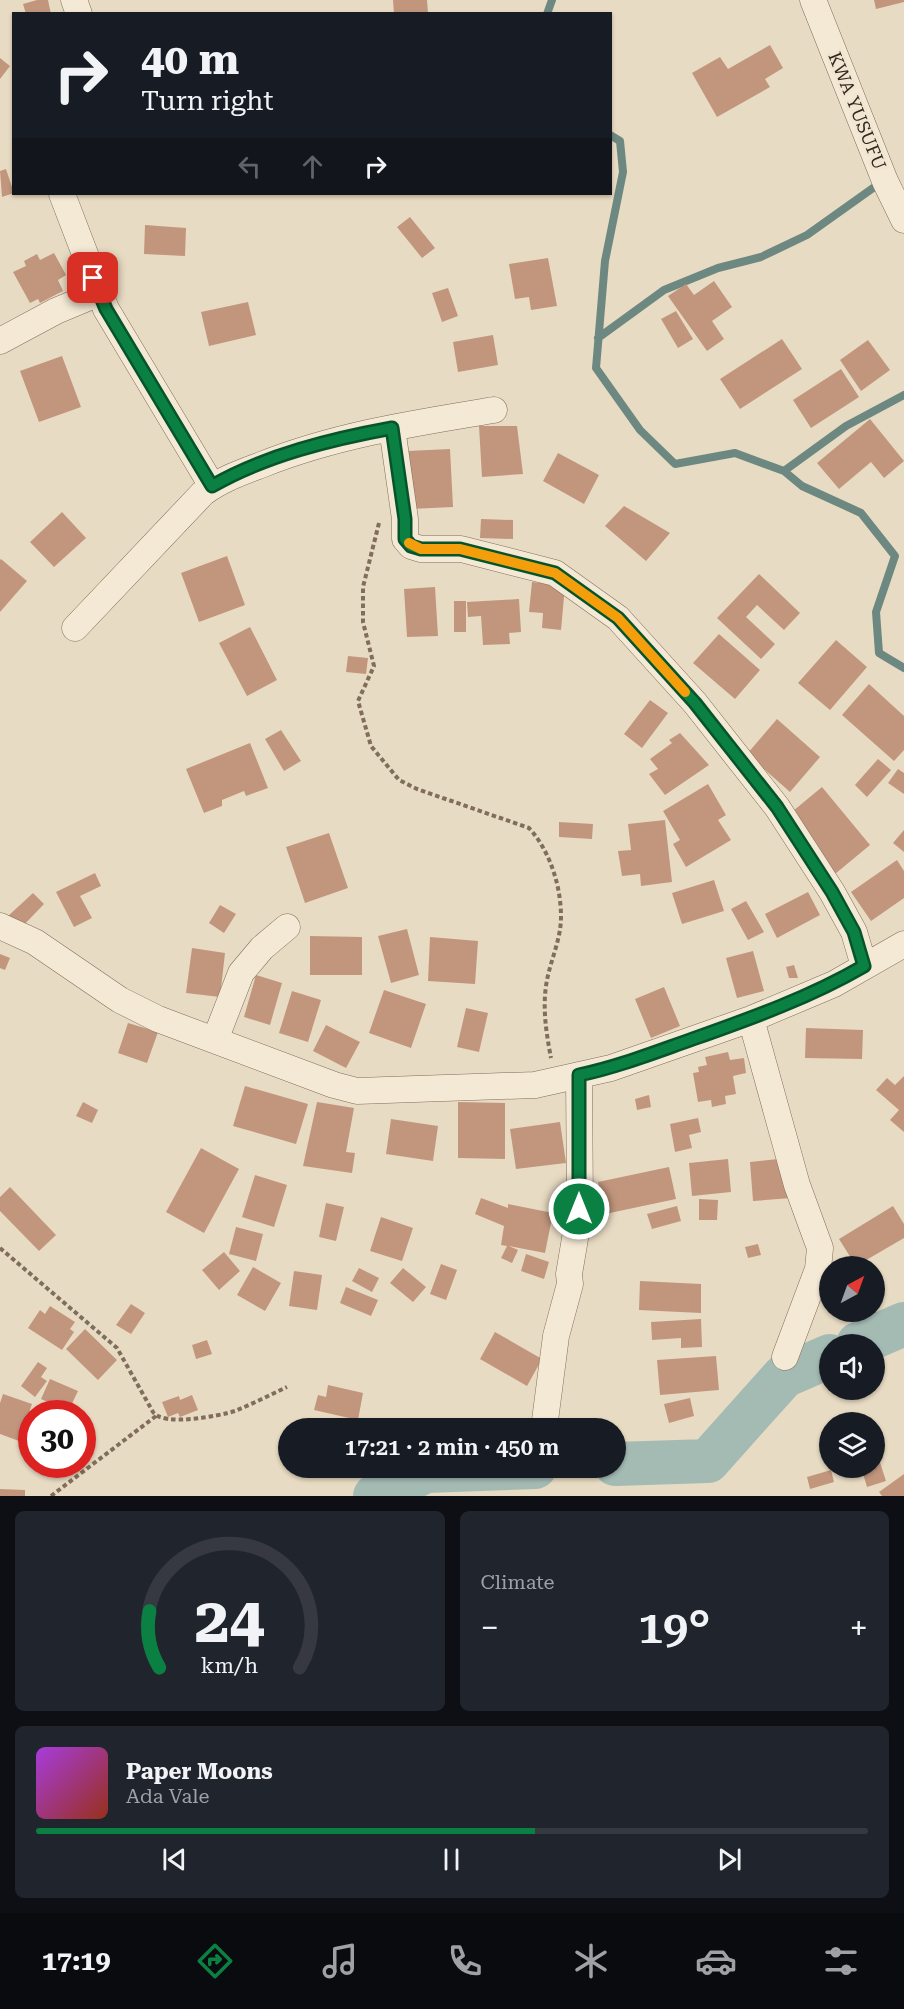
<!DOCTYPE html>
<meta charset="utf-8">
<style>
:root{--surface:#171b24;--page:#20242c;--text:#f1f3f6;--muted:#9ea1a6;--line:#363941;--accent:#0b8043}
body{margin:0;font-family:"Roboto Serif",serif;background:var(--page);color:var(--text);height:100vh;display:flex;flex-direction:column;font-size:22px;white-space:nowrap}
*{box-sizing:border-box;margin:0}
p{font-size:20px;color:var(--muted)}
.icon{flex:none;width:33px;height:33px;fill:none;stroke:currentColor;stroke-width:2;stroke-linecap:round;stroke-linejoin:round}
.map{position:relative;height:1496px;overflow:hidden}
.details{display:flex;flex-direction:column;gap:15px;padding:15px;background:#0d0f14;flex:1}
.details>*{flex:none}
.hud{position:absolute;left:12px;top:12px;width:600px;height:183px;border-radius:0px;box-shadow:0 2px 4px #0004;background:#171b24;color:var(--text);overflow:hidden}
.needle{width:39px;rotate:41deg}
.tools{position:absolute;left:819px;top:1256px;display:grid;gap:12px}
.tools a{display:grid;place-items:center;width:66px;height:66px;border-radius:50%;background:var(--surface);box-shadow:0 2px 4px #0004;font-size:30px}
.speed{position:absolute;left:18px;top:1400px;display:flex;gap:12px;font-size:30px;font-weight:700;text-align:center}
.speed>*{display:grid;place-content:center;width:78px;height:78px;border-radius:50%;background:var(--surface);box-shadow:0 2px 4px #0004;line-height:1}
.speed .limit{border:9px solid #d22;background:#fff;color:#111}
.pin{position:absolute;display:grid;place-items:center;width:51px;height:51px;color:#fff;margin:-26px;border-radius:12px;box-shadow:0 3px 9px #0006}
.me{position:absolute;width:66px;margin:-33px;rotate:0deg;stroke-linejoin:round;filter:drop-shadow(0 0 4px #0008)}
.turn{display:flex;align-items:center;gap:21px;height:126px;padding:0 30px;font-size:27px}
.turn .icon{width:78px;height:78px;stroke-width:2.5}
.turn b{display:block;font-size:42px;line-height:51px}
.lanes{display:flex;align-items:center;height:57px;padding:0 30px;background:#0003;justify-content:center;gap:30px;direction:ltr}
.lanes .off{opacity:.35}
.big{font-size:45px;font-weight:600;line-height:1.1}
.details .card{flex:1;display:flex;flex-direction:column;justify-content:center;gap:9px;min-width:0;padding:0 21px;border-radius:9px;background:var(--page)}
.details .dial{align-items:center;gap:0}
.dial svg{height:156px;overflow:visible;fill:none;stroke:var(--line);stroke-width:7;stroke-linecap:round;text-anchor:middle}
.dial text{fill:var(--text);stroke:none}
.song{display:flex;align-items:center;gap:18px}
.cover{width:72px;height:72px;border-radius:9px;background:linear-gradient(135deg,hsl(280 70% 55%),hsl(10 70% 35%))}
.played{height:6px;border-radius:3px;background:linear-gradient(90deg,var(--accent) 60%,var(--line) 60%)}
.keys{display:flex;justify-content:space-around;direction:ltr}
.heat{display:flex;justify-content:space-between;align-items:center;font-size:33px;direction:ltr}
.details .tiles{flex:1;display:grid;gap:15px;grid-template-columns:1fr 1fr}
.card:last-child{grid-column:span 2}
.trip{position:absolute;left:278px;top:1418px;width:348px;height:60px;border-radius:30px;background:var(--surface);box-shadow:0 2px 4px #0004;font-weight:600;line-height:60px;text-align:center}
.tabs{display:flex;height:96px;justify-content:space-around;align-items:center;background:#090b0e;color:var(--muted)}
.tabs .icon{width:42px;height:42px}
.tabs .on{color:var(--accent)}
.tabs b{font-size:27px;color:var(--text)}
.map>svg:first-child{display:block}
</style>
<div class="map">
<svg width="904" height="1496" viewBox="0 0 904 1496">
<rect width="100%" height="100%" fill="#e8dbc3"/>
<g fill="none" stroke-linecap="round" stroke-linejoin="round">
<path stroke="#6d8880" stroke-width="8" d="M 547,14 L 552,0
M 610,135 L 620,141 L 623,172 L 605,261 L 596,368 L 640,430 L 675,464 L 735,453 L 784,471 L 802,486 L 861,513 L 895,556 L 876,612 L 879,653 L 904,668
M 598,338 L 664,290 L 718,268 L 761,257 L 807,235 L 873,188
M 784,471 L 846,426 L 904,395"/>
<path stroke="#a4bbb4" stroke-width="44" d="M 858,1344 L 904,1324
M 615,1464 L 708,1461 L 784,1376 L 830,1356
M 375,1496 L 426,1471 L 535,1467"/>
</g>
<path fill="#c2967d" d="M 37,0 L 48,0 L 51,14 L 26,14 L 23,4 Z
M 393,0 L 427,0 L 428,13 L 394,14 Z
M 874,0 L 904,0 L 904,2 L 876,9 Z
M 770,45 L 783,68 L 765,79 L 770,87 L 717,117 L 692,73 L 720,57 L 728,69 Z
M 0,58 L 10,66 L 0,79 Z
M 6,169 L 14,193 L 2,197 L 0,171 Z
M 410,217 L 435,248 L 422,258 L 397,227 Z
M 145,225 L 186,228 L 185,256 L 144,254 Z
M 54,253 L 66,275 L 58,280 L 63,291 L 40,303 L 38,299 L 30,303 L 13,272 L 26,266 L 24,261 L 37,254 L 40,260 Z
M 548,258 L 557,306 L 531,310 L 529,297 L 515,299 L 509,264 Z
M 714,281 L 732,307 L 712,321 L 724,339 L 707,351 L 668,296 L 686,284 L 694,295 Z
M 448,288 L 458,316 L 442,322 L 432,293 Z
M 248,302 L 256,335 L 209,346 L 201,312 Z
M 676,311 L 693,339 L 678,348 L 661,319 Z
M 493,335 L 498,365 L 458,372 L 453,342 Z
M 782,339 L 802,369 L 740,409 L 720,379 Z
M 868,340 L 890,370 L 861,391 L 840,360 Z
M 62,356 L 81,407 L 39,422 L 20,371 Z
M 841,369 L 859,397 L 811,428 L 793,400 Z
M 870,419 L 904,461 L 884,478 L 871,462 L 839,489 L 817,463 Z
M 479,426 L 517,426 L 523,474 L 482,477 Z
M 450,449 L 453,507 L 410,509 L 408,451 Z
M 558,453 L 599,475 L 584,504 L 543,481 Z
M 624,506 L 670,533 L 646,561 L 605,526 Z
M 62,512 L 86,538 L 54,567 L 30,542 Z
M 481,519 L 513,520 L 513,539 L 480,538 Z
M 227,556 L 245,605 L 199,622 L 181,573 Z
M 1,559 L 27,581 L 0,612 L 0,560 Z
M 759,574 L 800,613 L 784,630 L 757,605 L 746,617 L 775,644 L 761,659 L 717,618 Z
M 532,582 L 565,586 L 561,630 L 542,628 L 543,613 L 529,612 Z
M 435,587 L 438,636 L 407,637 L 404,589 Z
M 519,599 L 521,632 L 509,633 L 510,644 L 483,645 L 481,616 L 468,617 L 467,602 Z
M 454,601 L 466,601 L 466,632 L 454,632 Z
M 250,627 L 277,680 L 247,696 L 219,643 Z
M 719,634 L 760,670 L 735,699 L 693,663 Z
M 836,640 L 867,667 L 830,710 L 798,683 Z
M 348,656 L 368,658 L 366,674 L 346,672 Z
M 869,684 L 904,716 L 904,750 L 894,761 L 842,715 Z
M 650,700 L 668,713 L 642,748 L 624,734 Z
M 777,719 L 820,757 L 790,792 L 747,754 Z
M 281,730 L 301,761 L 284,771 L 265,739 Z
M 680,733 L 709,765 L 665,795 L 649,774 L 658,769 L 650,759 L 672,743 L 669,740 Z
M 250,743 L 268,788 L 246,796 L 244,791 L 222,800 L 222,806 L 204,813 L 186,769 Z
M 878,759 L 891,770 L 867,797 L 855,785 Z
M 898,769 L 904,773 L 904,794 L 888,783 Z
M 708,784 L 726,815 L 718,820 L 731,840 L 686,867 L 673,844 L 680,840 L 663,811 Z
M 822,787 L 870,845 L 835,874 L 787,816 Z
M 665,820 L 672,882 L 641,886 L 640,874 L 622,876 L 618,851 L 631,850 L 628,824 Z
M 559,822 L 593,824 L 592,839 L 559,837 Z
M 904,830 L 904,852 L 893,843 Z
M 329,833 L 348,888 L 305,903 L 286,847 Z
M 897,860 L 904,871 L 904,898 L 871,921 L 851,892 Z
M 95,873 L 101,886 L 80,896 L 92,918 L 74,927 L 56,892 Z
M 714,880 L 724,911 L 682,924 L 672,893 Z
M 808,892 L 820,915 L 777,938 L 765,914 Z
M 33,893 L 44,904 L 20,929 L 7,917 Z
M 746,901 L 764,932 L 748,940 L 731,909 Z
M 220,905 L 236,914 L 224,933 L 209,923 Z
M 407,929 L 419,975 L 391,983 L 378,936 Z
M 310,936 L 362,937 L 362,975 L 310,975 Z
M 430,937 L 478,941 L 475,984 L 428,981 Z
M 192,948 L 225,953 L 220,997 L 186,993 Z
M 753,951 L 764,991 L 737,998 L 726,958 Z
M 0,954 L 10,958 L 5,970 L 0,968 Z
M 794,965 L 798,978 L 789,978 L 786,967 Z
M 256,975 L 282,983 L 270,1025 L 244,1017 Z
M 664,987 L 680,1026 L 651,1038 L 635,999 Z
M 384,990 L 426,1004 L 411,1048 L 369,1033 Z
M 292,991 L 321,1000 L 308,1042 L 279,1033 Z
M 466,1008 L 488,1013 L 479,1052 L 457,1047 Z
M 128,1023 L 158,1032 L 147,1063 L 118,1053 Z
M 326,1025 L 360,1042 L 346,1068 L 313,1051 Z
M 806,1028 L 863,1030 L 862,1059 L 805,1058 Z
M 728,1052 L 730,1060 L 744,1058 L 746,1073 L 733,1076 L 736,1094 L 725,1096 L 726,1104 L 712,1107 L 711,1100 L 698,1102 L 693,1073 L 699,1072 L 698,1067 L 707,1065 L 705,1057 Z
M 904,1076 L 904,1132 L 890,1120 L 899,1110 L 876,1090 L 887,1078 L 895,1085 Z
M 245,1086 L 308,1104 L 296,1144 L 233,1126 Z
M 649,1095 L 651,1107 L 637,1110 L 635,1099 Z
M 83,1102 L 98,1110 L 92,1123 L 76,1116 Z
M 317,1102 L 354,1108 L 346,1152 L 355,1153 L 352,1173 L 303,1166 Z
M 458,1102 L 505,1103 L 505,1159 L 458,1158 Z
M 698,1118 L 701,1132 L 689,1135 L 692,1148 L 675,1152 L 670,1124 Z
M 391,1119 L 438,1126 L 433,1161 L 386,1154 Z
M 560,1122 L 566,1163 L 516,1169 L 510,1129 Z
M 201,1148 L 239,1169 L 204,1233 L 166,1212 Z
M 787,1158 L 791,1198 L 753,1201 L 750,1162 Z
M 728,1159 L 731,1192 L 692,1196 L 689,1163 Z
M 669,1167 L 676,1199 L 605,1214 L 598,1182 Z
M 255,1175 L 287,1185 L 274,1227 L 242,1217 Z
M 10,1187 L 56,1235 L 39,1251 L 0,1211 L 0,1197 Z
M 481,1198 L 508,1208 L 508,1204 L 553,1213 L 545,1253 L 509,1246 L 518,1250 L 512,1263 L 501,1258 L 507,1246 L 501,1245 L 504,1226 L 475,1214 Z
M 699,1199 L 718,1200 L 717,1220 L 699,1220 Z
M 326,1203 L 344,1207 L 336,1241 L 319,1237 Z
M 677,1206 L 681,1221 L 652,1229 L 647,1214 Z
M 893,1206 L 904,1224 L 904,1238 L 856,1266 L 839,1239 Z
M 381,1217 L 413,1228 L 402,1261 L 370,1251 Z
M 236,1227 L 263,1234 L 256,1261 L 229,1254 Z
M 758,1244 L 761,1255 L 748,1258 L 745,1247 Z
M 224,1252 L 240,1271 L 219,1290 L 202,1270 Z
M 526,1254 L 549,1262 L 544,1279 L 521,1271 Z
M 441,1264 L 457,1270 L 446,1300 L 430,1294 Z
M 253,1267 L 281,1283 L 265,1311 L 237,1295 Z
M 359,1268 L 379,1278 L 372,1292 L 352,1281 Z
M 403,1268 L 426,1287 L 413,1302 L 390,1283 Z
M 294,1271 L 322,1275 L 317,1310 L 289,1306 Z
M 640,1281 L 701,1284 L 701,1313 L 639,1310 Z
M 346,1287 L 378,1300 L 371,1316 L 340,1303 Z
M 131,1304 L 145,1313 L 131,1334 L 116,1325 Z
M 50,1306 L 75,1322 L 70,1329 L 74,1332 L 62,1350 L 28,1328 L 40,1310 L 45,1314 Z
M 701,1319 L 702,1347 L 681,1348 L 681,1338 L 652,1340 L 651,1322 Z
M 85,1329 L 117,1360 L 98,1380 L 66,1349 Z
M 495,1332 L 542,1359 L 527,1386 L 480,1359 Z
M 207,1340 L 212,1354 L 196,1359 L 192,1345 Z
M 716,1356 L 719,1390 L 660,1395 L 657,1360 Z
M 38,1362 L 47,1368 L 41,1377 L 47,1381 L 35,1397 L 21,1386 Z
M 50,1379 L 78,1391 L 68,1412 L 41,1399 Z
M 328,1385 L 363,1393 L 358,1420 L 314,1410 L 318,1395 L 326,1397 Z
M 3,1394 L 32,1404 L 19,1441 L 0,1434 L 0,1403 Z
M 192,1395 L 198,1410 L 180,1417 L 178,1413 L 168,1417 L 162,1402 L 179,1396 L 180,1400 Z
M 690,1398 L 694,1416 L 669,1423 L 664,1404 Z
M 875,1447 L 886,1481 L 867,1487 L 861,1467 L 874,1467 Z
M 831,1470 L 834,1482 L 810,1489 L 807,1477 Z
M 904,1474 L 904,1496 L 882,1496 L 879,1492 Z
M 0,1489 L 25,1490 L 25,1496 L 0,1496 Z"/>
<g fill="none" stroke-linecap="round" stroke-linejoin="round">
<defs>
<path id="minor" d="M 74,0 L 79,14
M 813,0 L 885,181 L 904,220
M 62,194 L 106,309 L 212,486
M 0,341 L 56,311 L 99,293
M 392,428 L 405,519 L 405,539 L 411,546 L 421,549 L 461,549 L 555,573 L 618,618 L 695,703 L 777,807 L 832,892 L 854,932 L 864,966
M 75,628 L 203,493 C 220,480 240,473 261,465 C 336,435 415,423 494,410
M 0,926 L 35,942 L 120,1000 L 158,1019 L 334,1085 L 357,1091 L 535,1085 L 611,1068 L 751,1019 L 834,984 L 904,944
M 751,1019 L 797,1185 L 820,1248 L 818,1269 L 785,1357
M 215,1040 L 241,973 L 262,948 L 287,927
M 544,1428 L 556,1336 L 570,1284 L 569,1274 L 580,1209 L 579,1075"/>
</defs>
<use href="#minor" stroke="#806d5c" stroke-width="27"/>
<path stroke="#806d5c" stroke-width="4" stroke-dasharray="4.5 3" stroke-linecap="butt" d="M 379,523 L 363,587 L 363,622 L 374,666 L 358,701 L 371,746 L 399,780 L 417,789 L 529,828 C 550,851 561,886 561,917 C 561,939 551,959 547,980 C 542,1006 546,1032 551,1058
M 0,1248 L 117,1348 L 153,1412 C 163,1427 219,1416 235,1411 C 252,1404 270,1395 287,1387
M 51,1496 L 156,1416"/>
<use href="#minor" stroke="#f4e9d5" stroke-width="26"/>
</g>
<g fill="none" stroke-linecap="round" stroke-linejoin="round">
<defs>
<path id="route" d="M 93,278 L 106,309 L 212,486 C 266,455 332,439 392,428 L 405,519 L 405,539 L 411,546 L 421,549 L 460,549 L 555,573 L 618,618 L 695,703 L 777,807 L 832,892 L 854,932 L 864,966 C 809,998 749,1019 690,1040 C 653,1053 617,1067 579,1075 L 579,1209"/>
</defs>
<use href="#route" stroke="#07532c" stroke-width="15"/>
<use href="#route" stroke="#0b8043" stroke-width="10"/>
<path stroke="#f59e0b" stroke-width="10" d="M 409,543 L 421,549 L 460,549 L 555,573 L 618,618 L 685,692"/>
</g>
<g text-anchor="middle" stroke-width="6" stroke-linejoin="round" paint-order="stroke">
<g font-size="18" fill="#32271e" stroke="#f1e6d1">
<text transform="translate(857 111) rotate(68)" y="6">KWA YUSUFU</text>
</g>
</g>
</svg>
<div class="tools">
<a><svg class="needle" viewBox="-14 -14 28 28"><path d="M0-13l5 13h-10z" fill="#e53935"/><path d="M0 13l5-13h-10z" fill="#9ea1a6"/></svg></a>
<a><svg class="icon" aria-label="sound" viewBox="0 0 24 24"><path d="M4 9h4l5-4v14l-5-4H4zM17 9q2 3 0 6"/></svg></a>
<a><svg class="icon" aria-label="layers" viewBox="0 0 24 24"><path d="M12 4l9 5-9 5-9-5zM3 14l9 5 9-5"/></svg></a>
</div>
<div class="speed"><div class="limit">30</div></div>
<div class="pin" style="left:93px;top:278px;background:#d93025"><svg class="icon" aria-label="arrive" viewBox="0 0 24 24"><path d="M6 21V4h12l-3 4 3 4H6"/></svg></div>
<svg class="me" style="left:579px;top:1209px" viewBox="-20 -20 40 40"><circle r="17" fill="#0b8043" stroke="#fff" stroke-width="3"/><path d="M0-11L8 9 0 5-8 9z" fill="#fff"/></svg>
<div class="trip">17:21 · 2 min · 450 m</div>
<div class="hud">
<div class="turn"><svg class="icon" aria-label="right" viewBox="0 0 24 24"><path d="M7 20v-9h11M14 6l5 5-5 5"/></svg><div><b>40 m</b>Turn right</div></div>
<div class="lanes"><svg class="icon off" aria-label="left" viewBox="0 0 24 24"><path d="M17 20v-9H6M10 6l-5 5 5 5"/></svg><svg class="icon off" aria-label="ahead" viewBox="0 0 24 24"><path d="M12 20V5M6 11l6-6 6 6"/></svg><svg class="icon" aria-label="right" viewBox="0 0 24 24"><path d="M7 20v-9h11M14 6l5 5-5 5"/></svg></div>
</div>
</div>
<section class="details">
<div class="tiles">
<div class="card dial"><svg viewBox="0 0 100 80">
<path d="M14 69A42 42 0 1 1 86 69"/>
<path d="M14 69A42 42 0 0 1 9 40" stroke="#0b8043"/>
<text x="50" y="56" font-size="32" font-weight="700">24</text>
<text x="50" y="72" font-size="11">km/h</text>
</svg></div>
<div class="card"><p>Climate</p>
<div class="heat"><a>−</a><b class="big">19°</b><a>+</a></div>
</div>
<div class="card">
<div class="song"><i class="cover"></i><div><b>Paper Moons</b><p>Ada Vale</p></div></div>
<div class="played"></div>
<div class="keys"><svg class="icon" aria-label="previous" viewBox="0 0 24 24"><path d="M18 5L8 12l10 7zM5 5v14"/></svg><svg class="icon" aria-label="pause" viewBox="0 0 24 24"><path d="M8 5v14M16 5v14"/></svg><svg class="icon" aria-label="next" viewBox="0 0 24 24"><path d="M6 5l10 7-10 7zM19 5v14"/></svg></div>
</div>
</div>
</section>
<nav class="tabs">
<b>17:19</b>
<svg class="icon on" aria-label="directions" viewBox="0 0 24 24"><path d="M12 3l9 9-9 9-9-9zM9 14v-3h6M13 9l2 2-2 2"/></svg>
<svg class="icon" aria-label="music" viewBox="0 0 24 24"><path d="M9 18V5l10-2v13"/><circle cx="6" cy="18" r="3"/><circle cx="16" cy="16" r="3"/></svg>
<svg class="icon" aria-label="phone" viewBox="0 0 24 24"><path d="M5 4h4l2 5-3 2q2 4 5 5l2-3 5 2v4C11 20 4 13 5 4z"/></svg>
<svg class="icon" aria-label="climate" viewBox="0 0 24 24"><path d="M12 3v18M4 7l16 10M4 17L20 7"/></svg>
<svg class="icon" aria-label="car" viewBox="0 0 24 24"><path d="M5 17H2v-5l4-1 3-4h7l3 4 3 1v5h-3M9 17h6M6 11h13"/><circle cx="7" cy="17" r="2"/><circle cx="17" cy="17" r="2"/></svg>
<svg class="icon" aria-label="filters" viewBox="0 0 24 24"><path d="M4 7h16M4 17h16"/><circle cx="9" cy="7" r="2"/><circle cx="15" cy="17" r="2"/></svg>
</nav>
